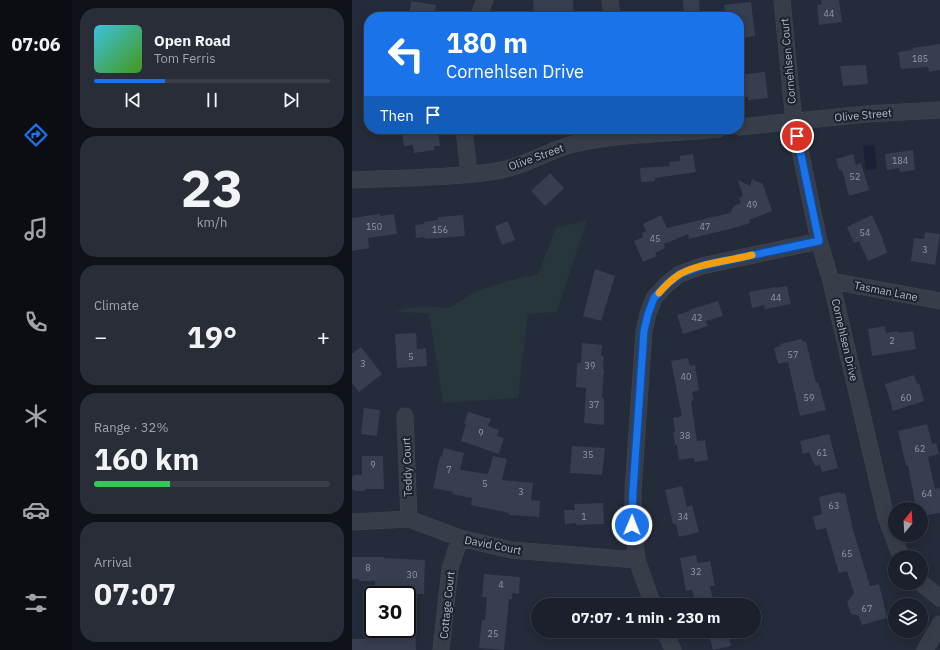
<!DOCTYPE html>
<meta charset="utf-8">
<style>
:root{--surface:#1b202c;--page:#282d38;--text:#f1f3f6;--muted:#a0a3a9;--line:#393e48;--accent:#1a73e8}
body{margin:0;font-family:"IBM Plex Sans",sans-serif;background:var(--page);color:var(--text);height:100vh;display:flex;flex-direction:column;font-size:15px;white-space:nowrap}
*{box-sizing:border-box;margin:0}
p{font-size:13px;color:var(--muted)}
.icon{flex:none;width:22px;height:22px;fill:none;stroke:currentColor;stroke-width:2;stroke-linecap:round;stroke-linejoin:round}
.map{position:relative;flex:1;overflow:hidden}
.side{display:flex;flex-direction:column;gap:8px;padding:8px;background:#0f1218;width:280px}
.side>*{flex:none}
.guide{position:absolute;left:12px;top:12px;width:380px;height:122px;border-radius:16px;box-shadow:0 2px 10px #0003,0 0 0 1px var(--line);background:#1a73e8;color:#fff;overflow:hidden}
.needle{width:26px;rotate:18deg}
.fabs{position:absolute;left:536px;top:502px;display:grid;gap:8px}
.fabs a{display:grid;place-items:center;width:40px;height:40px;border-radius:50%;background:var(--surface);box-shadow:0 2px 10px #0003,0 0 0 1px var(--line);font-size:20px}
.speed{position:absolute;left:12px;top:586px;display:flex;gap:8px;font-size:20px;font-weight:700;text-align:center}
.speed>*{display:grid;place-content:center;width:52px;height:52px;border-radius:50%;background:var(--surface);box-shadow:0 2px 10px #0003,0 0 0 1px var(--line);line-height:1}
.speed .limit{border:2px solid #111;border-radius:6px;background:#fff;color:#111}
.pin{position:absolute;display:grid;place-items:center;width:34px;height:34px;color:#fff;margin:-17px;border:2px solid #fff;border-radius:50%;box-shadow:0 1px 4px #0007}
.me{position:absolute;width:44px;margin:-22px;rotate:1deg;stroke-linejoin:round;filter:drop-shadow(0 0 3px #0008)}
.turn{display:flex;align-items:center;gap:14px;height:84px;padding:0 16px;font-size:18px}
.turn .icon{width:52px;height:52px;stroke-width:2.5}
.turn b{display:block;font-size:28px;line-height:34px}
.then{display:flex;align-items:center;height:38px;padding:0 16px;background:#0003;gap:8px;font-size:15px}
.big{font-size:30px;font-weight:700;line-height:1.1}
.side .widget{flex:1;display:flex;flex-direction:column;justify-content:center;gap:6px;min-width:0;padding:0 14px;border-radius:16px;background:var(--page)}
.side .dial{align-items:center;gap:0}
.dial b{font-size:52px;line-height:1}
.song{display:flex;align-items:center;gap:12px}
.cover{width:48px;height:48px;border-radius:6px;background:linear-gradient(135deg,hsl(190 70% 55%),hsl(100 70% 35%))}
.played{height:4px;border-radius:2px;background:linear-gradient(90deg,var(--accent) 30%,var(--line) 30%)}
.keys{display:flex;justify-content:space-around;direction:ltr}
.heat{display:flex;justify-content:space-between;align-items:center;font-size:22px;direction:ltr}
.charge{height:6px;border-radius:3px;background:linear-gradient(90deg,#34c759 32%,var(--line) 0)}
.trip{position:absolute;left:179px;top:598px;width:230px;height:40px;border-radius:20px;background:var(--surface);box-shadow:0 2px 10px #0003,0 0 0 1px var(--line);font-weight:700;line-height:40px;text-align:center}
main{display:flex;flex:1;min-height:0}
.menu{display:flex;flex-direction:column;width:72px;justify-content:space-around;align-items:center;background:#0b0d12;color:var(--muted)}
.menu .icon{width:28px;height:28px}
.menu .active{color:var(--accent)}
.menu b{font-size:18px;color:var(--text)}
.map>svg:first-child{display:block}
</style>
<main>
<nav class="menu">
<b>07:06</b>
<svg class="icon active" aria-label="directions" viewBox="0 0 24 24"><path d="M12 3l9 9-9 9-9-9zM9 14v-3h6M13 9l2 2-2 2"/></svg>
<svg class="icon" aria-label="music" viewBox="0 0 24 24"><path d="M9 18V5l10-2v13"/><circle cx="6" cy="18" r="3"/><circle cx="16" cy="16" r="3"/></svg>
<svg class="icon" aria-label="phone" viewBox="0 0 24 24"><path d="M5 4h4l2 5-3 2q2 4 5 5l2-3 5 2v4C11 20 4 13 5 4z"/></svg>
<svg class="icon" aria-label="climate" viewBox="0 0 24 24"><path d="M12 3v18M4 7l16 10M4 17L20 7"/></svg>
<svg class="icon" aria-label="car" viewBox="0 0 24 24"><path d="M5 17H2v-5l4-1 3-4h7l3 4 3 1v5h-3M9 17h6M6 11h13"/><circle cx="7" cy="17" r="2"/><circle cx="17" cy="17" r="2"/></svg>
<svg class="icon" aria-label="filters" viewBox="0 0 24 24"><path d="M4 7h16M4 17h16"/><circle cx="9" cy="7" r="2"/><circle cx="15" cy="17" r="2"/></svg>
</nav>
<section class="side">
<div class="widget">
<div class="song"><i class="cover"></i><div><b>Open Road</b><p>Tom Ferris</p></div></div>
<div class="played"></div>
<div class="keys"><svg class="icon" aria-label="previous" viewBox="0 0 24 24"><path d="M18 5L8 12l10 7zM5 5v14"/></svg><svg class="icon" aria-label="pause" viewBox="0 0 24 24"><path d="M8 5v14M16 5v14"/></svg><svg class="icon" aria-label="next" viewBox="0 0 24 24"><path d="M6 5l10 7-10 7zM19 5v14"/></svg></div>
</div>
<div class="widget dial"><b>23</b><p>km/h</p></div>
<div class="widget"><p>Climate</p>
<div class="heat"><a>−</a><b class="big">19°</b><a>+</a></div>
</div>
<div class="widget"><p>Range · 32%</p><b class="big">160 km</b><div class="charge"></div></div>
<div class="widget"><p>Arrival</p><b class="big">07:07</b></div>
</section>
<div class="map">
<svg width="588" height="650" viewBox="0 0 588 650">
<rect width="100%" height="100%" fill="#242b3a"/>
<path fill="#26363b" d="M 235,220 L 205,312 L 176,314 L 166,398 L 91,403 L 77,314 L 41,311 L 71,306 L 97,308 L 124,291 L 156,281 L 186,274 L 204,228 Z"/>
<path fill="#182136" d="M 522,145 L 525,169 L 514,170 L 511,146 Z"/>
<path fill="#373e50" d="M 181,0 L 221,0 L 222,17 L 182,17 Z
M 331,0 L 347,0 L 348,17 L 332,17 Z
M 469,0 L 487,0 L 490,22 L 467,25 L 465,5 L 470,4 Z
M 59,1 L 84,5 L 82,17 L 57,17 Z
M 399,2 L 403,36 L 387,38 L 387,17 L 374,17 L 372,5 Z
M 588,44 L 588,70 L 577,72 L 576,67 L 549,69 L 546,52 L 561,50 L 560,48 Z
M 514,65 L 516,84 L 491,86 L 488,66 Z
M 413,72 L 416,98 L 396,100 L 396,97 L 387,98 L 387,75 Z
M 50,129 L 86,129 L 88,146 L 82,146 L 82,150 L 62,153 L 61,145 L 52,146 Z
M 561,150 L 563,170 L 548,172 L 547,168 L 535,170 L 533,154 Z
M 341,154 L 344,172 L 303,178 L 303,181 L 289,182 L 288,168 L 318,166 L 317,162 L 328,161 L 328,156 Z
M 501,154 L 504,165 L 509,163 L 517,190 L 497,196 L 490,170 L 487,170 L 484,159 Z
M 198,173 L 212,188 L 193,206 L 179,191 Z
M 400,179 L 411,184 L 420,211 L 397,220 L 398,223 L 386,227 L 337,239 L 336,234 L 312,244 L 313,248 L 303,253 L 305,256 L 291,262 L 282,241 L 291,237 L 290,233 L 294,231 L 291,224 L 309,215 L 315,228 L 378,213 L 382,206 L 389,203 L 387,198 L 391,196 L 386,180 L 398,186 Z
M 28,214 L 28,216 L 42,214 L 45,234 L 16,238 L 17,248 L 0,251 L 0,218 Z
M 111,215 L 113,236 L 72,239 L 73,237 L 64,238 L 63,225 L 72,224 L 71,222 L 86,220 L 86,217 Z
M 520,215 L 530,237 L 535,253 L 516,261 L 507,241 L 502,243 L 495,227 Z
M 156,221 L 163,240 L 150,245 L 143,226 Z
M 573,232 L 588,234 L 583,265 L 559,261 L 562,238 L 572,239 Z
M 243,269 L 263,276 L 249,321 L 231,316 Z
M 435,286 L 439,304 L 413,309 L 412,305 L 400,308 L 397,292 L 423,287 L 424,288 Z
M 366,301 L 371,316 L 354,321 L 356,326 L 331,334 L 325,315 L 338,311 L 337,310 Z
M 533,326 L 534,333 L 546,331 L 546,333 L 561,331 L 564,349 L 520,356 L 516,329 Z
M 64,333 L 65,349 L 74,348 L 75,366 L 45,368 L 43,334 Z
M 450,339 L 451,342 L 454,341 L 464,383 L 466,382 L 474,410 L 448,416 L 436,362 L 426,364 L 422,348 L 429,346 L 428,344 Z
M 230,343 L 250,345 L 249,356 L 252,356 L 251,370 L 252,370 L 250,398 L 252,398 L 252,425 L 232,423 L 234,388 L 224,387 L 225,363 L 229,363 Z
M 9,347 L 30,374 L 7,392 L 0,383 L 0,354 Z
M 336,358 L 338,366 L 343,365 L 347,390 L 340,392 L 342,400 L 339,401 L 345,441 L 353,440 L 356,460 L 343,462 L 342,458 L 327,460 L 325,445 L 323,445 L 321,432 L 323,432 L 321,418 L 330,416 L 319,361 Z
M 562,375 L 565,384 L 567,383 L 572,401 L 541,411 L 533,384 Z
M 12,408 L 28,410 L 25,436 L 9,434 Z
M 116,412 L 139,419 L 136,426 L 147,430 L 145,436 L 152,438 L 147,454 L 109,441 L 114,424 L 112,423 Z
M 575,424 L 580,444 L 584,443 L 587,454 L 576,457 L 583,489 L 588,488 L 588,513 L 569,516 L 569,509 L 564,509 L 556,465 L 554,465 L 546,431 Z
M 477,434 L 486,468 L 470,472 L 468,465 L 463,466 L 457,452 L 451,454 L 448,441 Z
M 220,446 L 253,448 L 250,475 L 218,473 Z
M 92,448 L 112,453 L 108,470 L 136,474 L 141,456 L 155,459 L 150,480 L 181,483 L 179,500 L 188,501 L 187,517 L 157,515 L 157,513 L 119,505 L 120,498 L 100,494 L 101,492 L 81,488 L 88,456 L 90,457 Z
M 10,456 L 31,456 L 32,489 L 13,489 L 13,491 L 2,491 L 2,489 L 0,490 L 0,476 L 2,476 L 2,475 L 10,475 Z
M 330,486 L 335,507 L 340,505 L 347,532 L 327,537 L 324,524 L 321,524 L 313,490 Z
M 488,492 L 489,494 L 493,493 L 501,530 L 518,586 L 527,584 L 535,618 L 510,625 L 507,616 L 499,614 L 495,602 L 502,593 L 495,571 L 487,573 L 474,528 L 464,530 L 461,517 L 470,514 L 467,497 Z
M 251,503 L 252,524 L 224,525 L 224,523 L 213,524 L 212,510 L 223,510 L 222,504 Z
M 344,555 L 346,563 L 358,561 L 363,586 L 358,586 L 362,605 L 344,605 L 340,590 L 334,591 L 328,558 Z
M 0,557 L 32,557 L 32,558 L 73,560 L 72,594 L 53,594 L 53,588 L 23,588 L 23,581 L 7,581 L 7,579 L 0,579 Z
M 132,574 L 168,577 L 167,594 L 160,593 L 160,599 L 157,599 L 152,650 L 127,648 L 130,620 L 133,620 L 135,597 L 130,597 Z
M 41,629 L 63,629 L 64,650 L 0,650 L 0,639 L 42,638 Z
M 356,631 L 376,631 L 379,646 L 361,650 Z"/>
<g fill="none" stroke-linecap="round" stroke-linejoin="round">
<defs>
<path id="minor" d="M 258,0 L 260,17
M 430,0 L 442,122 L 467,241 L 479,281 L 534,517 L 549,557
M 126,17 L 133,0
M 387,127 L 514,114 L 588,110
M 112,129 L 117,174
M 0,180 C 48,178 97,178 145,171 C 172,167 196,150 222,144 C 270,133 319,134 367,129
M 479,281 L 588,301
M 53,416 L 57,519
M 0,522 L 57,519 L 108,538 L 159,550 L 285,560
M 569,583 L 588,598
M 301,605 L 285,560 L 281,525 L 281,491 L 292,331 L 296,314 L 302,298 L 315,284 L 328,274 L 350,266 L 467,241
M 313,631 L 321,650
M 89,650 L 98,569 L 108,538
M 573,650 L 588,624"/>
</defs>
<use href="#minor" stroke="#414653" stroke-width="17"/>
<use href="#minor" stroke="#383d4a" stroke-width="16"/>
</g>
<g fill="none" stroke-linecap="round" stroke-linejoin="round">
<defs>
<path id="route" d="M 280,525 L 281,491 L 292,331 L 296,314 L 302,298 L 315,284 L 328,274 L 350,266 L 467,241 L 445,136"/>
</defs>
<use href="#route" stroke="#114b97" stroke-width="10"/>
<use href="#route" stroke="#1a73e8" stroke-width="7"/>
<path stroke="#f59e0b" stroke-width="7" d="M 307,293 C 313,286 320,279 328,274 C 349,263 377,261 400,255"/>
</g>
<g text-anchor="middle" stroke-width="4" stroke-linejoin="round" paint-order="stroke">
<g font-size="9" fill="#9298a6">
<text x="477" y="17">44</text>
<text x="568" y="62">185</text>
<text x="548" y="164">184</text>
<text x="503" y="180">52</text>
<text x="400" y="208">49</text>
<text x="22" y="230">150</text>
<text x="353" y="230">47</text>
<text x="88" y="233">156</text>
<text x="513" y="236">54</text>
<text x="303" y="242">45</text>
<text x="573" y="253">3</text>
<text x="424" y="301">44</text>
<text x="345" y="321">42</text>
<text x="540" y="344">2</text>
<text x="441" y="358">57</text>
<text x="59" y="360">5</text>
<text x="11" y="367">3</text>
<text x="238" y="369">39</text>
<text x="334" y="380">40</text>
<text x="457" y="401">59</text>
<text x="554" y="401">60</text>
<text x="242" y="408">37</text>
<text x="129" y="436">9</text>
<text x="333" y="439">38</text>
<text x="568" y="452">62</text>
<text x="470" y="456">61</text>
<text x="236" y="458">35</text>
<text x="21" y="468">9</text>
<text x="97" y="473">7</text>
<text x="133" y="487">5</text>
<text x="169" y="495">3</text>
<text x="575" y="497">64</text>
<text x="482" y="509">63</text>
<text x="232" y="520">1</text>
<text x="331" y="520">34</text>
<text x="495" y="557">65</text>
<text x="16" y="571">8</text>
<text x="344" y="575">32</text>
<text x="60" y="578">30</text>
<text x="149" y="588">4</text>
<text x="515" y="612">67</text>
<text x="141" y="637">25</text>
</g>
<g font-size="11" fill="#b3b8c6" stroke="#1d222f">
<text transform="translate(436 61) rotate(-95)" y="4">Cornehlsen Court</text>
<text transform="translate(511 115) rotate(-5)" y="4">Olive Street</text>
<text transform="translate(184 157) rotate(-20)" y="4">Olive Street</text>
<text transform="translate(534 291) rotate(11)" y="4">Tasman Lane</text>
<text transform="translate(493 340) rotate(77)" y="4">Cornehlsen Drive</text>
<text transform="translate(55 467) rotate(-92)" y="4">Teddy Court</text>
<text transform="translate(141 545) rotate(11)" y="4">David Court</text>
<text transform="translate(95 605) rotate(-84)" y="4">Cottage Court</text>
</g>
</g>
</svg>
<div class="fabs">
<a><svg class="needle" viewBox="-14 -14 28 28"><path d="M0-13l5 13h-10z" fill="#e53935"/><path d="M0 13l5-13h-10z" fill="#a0a3a9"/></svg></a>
<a><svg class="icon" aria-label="search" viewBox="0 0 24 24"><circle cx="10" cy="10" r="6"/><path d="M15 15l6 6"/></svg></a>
<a><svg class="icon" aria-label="layers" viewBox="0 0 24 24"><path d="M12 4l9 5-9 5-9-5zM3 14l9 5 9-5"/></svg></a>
</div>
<div class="speed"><div class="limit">30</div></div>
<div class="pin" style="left:445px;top:136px;background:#d93025"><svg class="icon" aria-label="arrive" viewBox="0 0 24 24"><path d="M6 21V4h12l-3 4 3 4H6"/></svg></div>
<svg class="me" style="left:280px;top:525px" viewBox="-20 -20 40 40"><circle r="17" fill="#1a73e8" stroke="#fff" stroke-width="3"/><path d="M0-11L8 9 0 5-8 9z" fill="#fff"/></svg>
<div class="trip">07:07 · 1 min · 230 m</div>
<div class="guide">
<div class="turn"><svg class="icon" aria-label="left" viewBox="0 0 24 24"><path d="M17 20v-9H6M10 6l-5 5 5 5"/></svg><div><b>180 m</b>Cornehlsen Drive</div></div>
<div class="then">Then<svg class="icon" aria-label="arrive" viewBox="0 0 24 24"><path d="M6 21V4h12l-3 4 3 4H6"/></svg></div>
</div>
</div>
</main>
